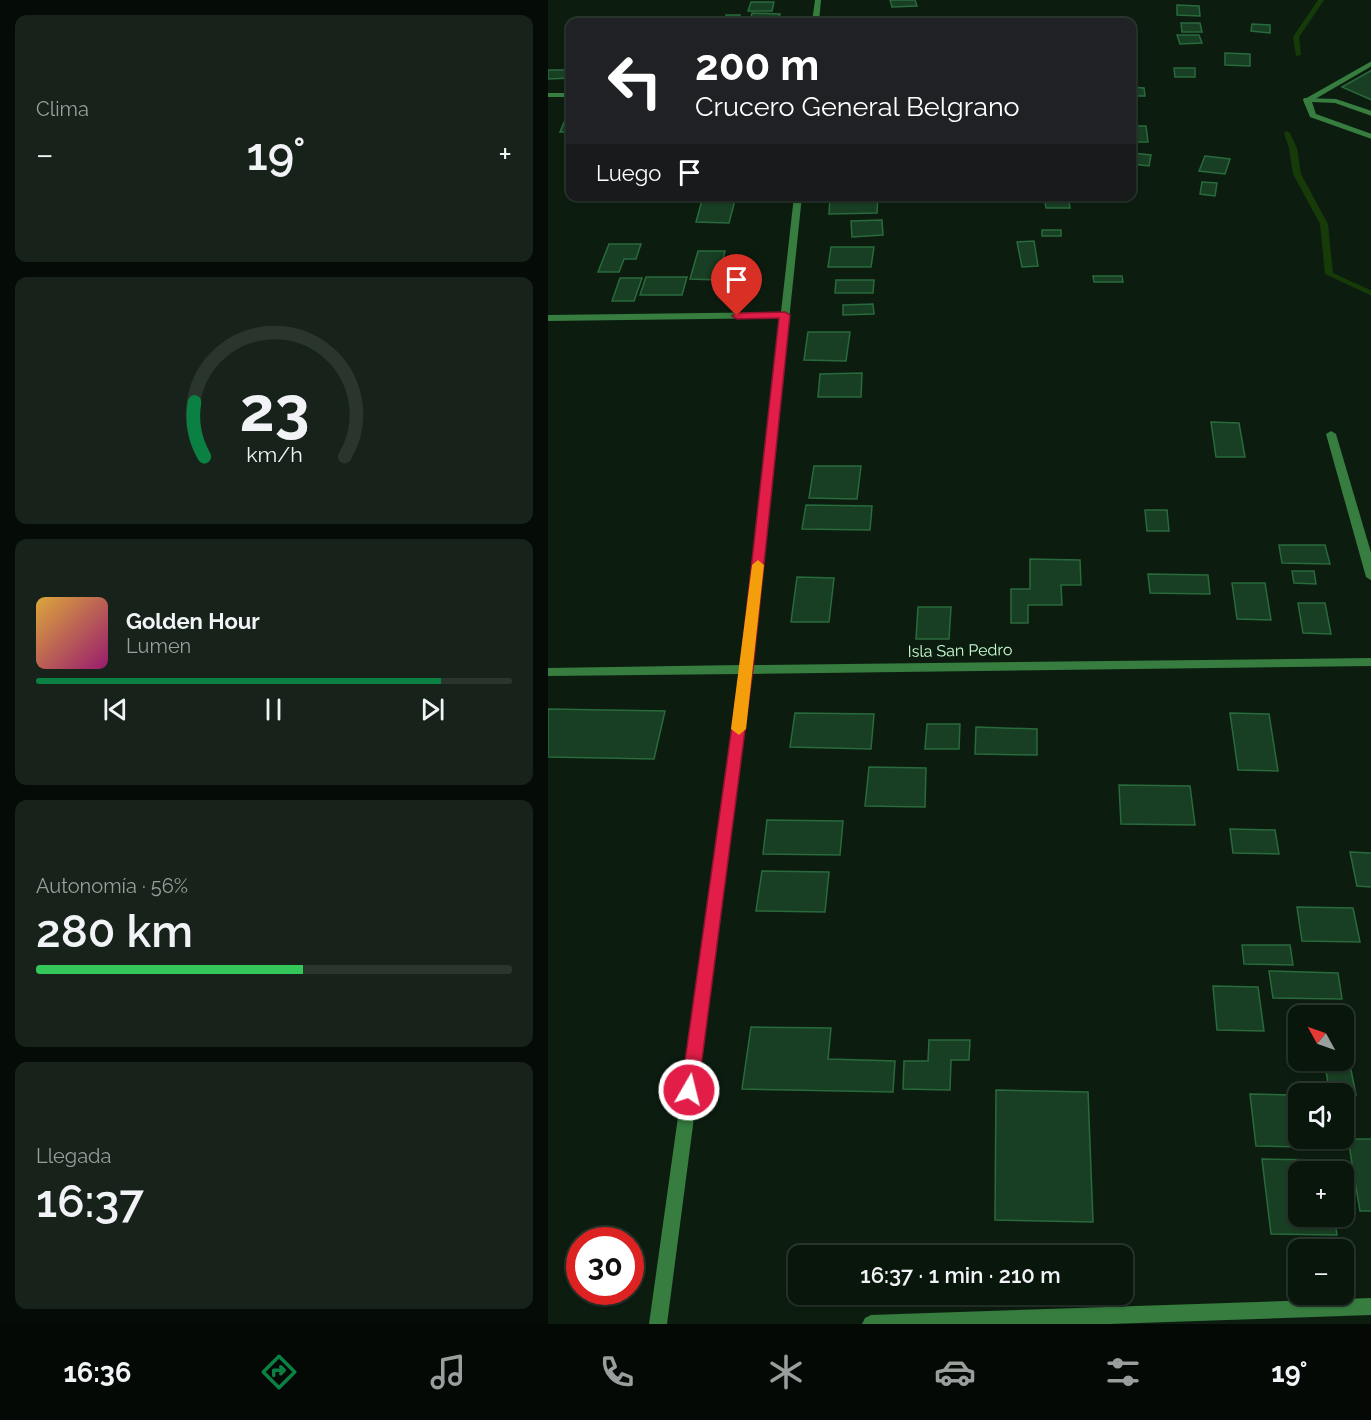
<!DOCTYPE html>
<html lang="es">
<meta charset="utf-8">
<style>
:root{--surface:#09160c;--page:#17231a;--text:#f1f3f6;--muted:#999f9d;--line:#29352d;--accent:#0b8043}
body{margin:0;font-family:Raleway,sans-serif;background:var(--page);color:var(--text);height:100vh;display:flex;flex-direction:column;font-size:22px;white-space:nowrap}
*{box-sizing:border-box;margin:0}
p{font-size:20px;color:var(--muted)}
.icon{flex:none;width:33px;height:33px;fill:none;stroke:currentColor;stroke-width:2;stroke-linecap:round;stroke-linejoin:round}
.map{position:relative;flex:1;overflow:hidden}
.details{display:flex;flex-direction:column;gap:15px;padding:15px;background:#050c07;width:548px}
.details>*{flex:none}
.guide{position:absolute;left:18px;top:18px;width:570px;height:183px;border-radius:12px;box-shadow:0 2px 4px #0004,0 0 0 2px var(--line);background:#202124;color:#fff;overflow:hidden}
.needle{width:39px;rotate:310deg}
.controls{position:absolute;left:740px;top:1005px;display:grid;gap:12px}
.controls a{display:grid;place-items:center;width:66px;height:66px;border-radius:12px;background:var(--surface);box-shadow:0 2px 4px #0004,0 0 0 2px var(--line);font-size:30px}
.speed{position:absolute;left:18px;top:1227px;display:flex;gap:12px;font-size:30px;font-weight:700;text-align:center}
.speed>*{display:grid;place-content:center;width:78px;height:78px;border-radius:50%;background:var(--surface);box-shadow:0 2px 4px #0004,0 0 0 2px var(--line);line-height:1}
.speed .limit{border:9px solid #d22;background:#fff;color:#111}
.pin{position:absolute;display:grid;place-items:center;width:51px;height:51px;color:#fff;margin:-62px -26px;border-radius:50% 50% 50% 0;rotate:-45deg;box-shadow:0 0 6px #0007}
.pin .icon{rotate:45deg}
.me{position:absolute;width:66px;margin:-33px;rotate:8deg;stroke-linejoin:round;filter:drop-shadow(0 0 4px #0008)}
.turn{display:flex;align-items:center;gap:21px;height:126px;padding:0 30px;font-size:27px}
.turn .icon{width:78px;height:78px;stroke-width:2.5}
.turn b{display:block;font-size:42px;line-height:51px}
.then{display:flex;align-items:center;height:57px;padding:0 30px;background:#0003;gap:12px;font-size:22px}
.big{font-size:45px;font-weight:600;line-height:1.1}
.details .tile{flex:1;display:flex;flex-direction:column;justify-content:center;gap:9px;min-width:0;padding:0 21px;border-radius:12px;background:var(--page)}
.details .dial{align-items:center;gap:0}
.dial svg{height:156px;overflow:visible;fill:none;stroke:var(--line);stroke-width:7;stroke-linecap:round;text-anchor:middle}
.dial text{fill:var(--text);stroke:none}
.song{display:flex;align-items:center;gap:18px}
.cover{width:72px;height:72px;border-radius:9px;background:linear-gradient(135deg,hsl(40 70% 55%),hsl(320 70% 35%))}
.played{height:6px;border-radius:3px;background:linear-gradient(90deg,var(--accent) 85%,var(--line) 85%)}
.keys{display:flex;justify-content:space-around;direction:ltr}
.heat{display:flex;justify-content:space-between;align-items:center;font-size:33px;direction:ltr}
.charge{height:9px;border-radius:4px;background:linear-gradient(90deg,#34c759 56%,var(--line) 0)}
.trip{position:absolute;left:240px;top:1245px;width:345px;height:60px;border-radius:12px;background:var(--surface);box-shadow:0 2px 4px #0004,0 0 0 2px var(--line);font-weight:600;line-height:60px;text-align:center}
.tabs{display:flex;height:96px;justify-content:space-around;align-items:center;background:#040905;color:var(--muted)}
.tabs .icon{width:42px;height:42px}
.tabs .current{color:var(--accent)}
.tabs b{font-size:27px;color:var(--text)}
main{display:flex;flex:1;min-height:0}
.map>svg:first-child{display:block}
</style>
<main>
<section class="details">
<div class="tile"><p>Clima</p>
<div class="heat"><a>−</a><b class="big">19°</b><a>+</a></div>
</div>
<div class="tile dial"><svg viewBox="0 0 100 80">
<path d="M14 69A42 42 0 1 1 86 69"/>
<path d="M14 69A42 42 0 0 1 9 41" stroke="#0b8043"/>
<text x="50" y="56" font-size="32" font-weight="700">23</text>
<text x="50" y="72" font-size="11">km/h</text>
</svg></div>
<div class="tile">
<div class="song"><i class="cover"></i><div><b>Golden Hour</b><p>Lumen</p></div></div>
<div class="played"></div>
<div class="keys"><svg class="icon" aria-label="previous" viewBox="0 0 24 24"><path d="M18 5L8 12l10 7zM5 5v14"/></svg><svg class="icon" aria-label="pause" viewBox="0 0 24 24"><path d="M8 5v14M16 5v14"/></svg><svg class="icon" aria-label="next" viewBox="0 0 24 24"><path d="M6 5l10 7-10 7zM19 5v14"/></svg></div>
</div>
<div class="tile"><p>Autonomía · 56%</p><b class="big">280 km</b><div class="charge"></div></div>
<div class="tile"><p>Llegada</p><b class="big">16:37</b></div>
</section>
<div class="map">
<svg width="824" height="1324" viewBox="0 0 824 1324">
<rect width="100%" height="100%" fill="#0c1d10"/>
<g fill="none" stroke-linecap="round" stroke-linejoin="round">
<path fill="#163a08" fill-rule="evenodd" d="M 770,0 L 776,0 L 751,37 L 753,55 L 748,56 L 745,37 Z
M 739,131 L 742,133 L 749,148 L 753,174 L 780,224 L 785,273 L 824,291 L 824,296 L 777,274 L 772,224 L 745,174 L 741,148 L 736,133 Z"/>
</g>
<path fill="#183e23" stroke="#296a3c" stroke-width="1.5" d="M 342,0 L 367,0 L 369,6 L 344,7 Z
M 203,2 L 226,2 L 224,11 L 200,11 Z
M 629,5 L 651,6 L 652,16 L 629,15 Z
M 204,13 L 232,14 L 230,22 L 202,22 Z
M 178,15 L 192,15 L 190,22 L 176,22 Z
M 633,23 L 652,23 L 654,32 L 634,32 Z
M 704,24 L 722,25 L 722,33 L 703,31 Z
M 629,35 L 651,35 L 654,43 L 632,44 Z
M 677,53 L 702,54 L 702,66 L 677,65 Z
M 626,68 L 647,68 L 647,77 L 627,77 Z
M 0,70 L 22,70 L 22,78 L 0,79 Z
M 824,70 L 824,100 L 794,87 Z
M 584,87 L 596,88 L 597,96 L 584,96 Z
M 17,120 L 22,120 L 22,132 L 12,132 Z
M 584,126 L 598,126 L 600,142 L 584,142 Z
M 584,153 L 603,155 L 601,166 L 584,164 Z
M 657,156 L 682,159 L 677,174 L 651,171 Z
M 654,182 L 669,183 L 667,196 L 652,194 Z
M 330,196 L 329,213 L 281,214 L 282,197 Z
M 496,196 L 520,196 L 522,208 L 498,208 Z
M 154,200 L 187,200 L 181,223 L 148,222 Z
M 334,220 L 335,235 L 304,237 L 303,221 Z
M 494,230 L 513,230 L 513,236 L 494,236 Z
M 486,241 L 490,266 L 474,267 L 469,242 Z
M 61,244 L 93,244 L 88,259 L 76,259 L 71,272 L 50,272 Z
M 283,247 L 326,247 L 323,267 L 280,267 Z
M 150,251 L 177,251 L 170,280 L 142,279 Z
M 545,276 L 574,276 L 575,282 L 546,282 Z
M 98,277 L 139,277 L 134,295 L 92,295 Z
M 72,278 L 94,278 L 86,301 L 64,301 Z
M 288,280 L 326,280 L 325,293 L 287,293 Z
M 325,304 L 326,314 L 295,315 L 295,305 Z
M 260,332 L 302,332 L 298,361 L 256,360 Z
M 314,373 L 313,397 L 270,397 L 272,374 Z
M 663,422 L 691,423 L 697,457 L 668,457 Z
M 266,466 L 313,466 L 309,499 L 261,498 Z
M 258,505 L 324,506 L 322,530 L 254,529 Z
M 597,510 L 619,510 L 621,531 L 599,531 Z
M 731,545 L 777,545 L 782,564 L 734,563 Z
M 482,559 L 532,560 L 533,585 L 513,585 L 514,605 L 480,605 L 480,623 L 463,623 L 463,589 L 482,589 Z
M 744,571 L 766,571 L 768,584 L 746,583 Z
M 600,574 L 660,575 L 662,594 L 602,593 Z
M 249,577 L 286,578 L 281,622 L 243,622 Z
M 684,583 L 717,583 L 723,620 L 689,619 Z
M 750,603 L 777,603 L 783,634 L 755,633 Z
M 370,607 L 403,607 L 401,639 L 368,639 Z
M 0,709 L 117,711 L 106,759 L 0,757 Z
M 247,713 L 326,714 L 323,749 L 242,747 Z
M 682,713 L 721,714 L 730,771 L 690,770 Z
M 379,724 L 412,724 L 411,749 L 377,749 Z
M 428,727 L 489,729 L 489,755 L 427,754 Z
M 321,767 L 378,768 L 377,807 L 317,806 Z
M 571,785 L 642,786 L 647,825 L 573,824 Z
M 219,820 L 295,821 L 292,855 L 215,854 Z
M 682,829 L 727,830 L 731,854 L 685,853 Z
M 802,852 L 824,853 L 824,887 L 809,886 Z
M 214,871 L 281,872 L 277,912 L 208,911 Z
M 749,907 L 805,908 L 812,942 L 754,941 Z
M 694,945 L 742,945 L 745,965 L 696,964 Z
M 721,971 L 790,973 L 794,999 L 725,998 Z
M 665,986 L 710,987 L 716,1031 L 669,1030 Z
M 203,1027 L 283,1028 L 280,1059 L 347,1061 L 345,1092 L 194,1089 Z
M 381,1040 L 422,1040 L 421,1060 L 403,1060 L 402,1090 L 355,1089 L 356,1061 L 380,1061 Z
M 776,1060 L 801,1060 L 808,1095 L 782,1094 Z
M 448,1090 L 540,1092 L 545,1222 L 447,1220 Z
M 702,1094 L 745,1095 L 753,1147 L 708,1146 Z
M 800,1139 L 824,1139 L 824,1211 L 812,1211 Z
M 714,1159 L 777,1160 L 779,1172 L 750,1172 L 750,1216 L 786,1216 L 789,1235 L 723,1234 Z"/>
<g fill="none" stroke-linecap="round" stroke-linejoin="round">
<path fill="#367d3f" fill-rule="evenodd" d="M 267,0 L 273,0 L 271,22 L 264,22 Z
M 824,61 L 824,66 L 762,102 L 755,100 Z
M 0,93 L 22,93 L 22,97 L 0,97 Z
M 246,196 L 254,196 L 205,665 L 824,658 L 824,666 L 204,674 L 119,1324 L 101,1324 L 192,674 L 0,676 L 0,668 L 193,665 L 232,318 L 0,321 L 0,315 L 233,312 Z
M 783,431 L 788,434 L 824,556 L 824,581 L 818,577 L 778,434 Z
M 824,1298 L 824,1315 L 561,1324 L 314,1324 L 317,1318 L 323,1315 Z"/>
<path fill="#367d3f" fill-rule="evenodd" d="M 756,98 L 788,99 L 824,111 L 824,116 L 787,103 L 764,102 L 768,114 L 824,134 L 824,139 L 762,117 L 755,100 Z"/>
</g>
<path fill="#e11d48" stroke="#92132f" stroke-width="1.5" d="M 237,312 L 242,315 L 205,669 L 150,1090 L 147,1096 L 141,1098 L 135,1096 L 133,1090 L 192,669 L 231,318 L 189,319 L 184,316 L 189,313 Z"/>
<path fill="#f59e0b" d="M 210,560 L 216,565 L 198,729 L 191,735 L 183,729 L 204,565 Z"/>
<g text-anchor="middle" stroke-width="6" stroke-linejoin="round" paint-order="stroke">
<g font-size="16" fill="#c8ffd3" stroke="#0c1d10">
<text transform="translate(412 650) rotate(-1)" y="6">Isla San Pedro</text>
</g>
</g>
</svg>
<div class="controls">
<a><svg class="needle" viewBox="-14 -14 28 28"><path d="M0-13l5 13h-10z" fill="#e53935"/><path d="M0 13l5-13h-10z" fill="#999f9d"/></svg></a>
<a><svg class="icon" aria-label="sound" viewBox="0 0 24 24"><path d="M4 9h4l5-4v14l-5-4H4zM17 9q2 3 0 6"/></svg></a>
<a>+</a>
<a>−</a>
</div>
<div class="speed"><div class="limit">30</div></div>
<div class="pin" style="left:189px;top:316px;background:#d93025"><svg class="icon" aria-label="arrive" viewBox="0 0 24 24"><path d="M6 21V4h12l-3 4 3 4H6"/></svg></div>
<svg class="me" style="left:141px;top:1090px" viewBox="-20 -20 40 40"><circle r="17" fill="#e11d48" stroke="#fff" stroke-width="3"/><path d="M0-11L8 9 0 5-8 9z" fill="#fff"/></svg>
<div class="trip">16:37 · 1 min · 210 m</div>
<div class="guide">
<div class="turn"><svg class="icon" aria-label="left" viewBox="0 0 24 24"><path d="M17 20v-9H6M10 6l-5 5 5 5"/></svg><div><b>200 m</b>Crucero General Belgrano</div></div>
<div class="then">Luego<svg class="icon" aria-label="arrive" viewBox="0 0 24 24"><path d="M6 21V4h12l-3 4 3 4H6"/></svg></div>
</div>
</div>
</main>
<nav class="tabs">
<b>16:36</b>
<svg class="icon current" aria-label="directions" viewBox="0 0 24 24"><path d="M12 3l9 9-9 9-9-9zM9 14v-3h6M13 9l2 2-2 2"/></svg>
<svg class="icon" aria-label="music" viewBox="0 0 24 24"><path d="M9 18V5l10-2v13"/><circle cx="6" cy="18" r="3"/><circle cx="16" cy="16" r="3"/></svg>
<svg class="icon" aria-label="phone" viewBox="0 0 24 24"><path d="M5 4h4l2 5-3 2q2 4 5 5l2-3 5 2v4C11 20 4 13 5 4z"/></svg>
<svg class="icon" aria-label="climate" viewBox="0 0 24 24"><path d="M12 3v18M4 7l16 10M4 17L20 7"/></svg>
<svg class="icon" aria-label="car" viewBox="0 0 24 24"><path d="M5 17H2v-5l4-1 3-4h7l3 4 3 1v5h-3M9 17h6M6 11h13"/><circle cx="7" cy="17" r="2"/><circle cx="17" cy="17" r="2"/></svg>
<svg class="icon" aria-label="filters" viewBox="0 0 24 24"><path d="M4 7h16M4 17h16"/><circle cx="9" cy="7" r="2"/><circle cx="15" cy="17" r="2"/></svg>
<b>19°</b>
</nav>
